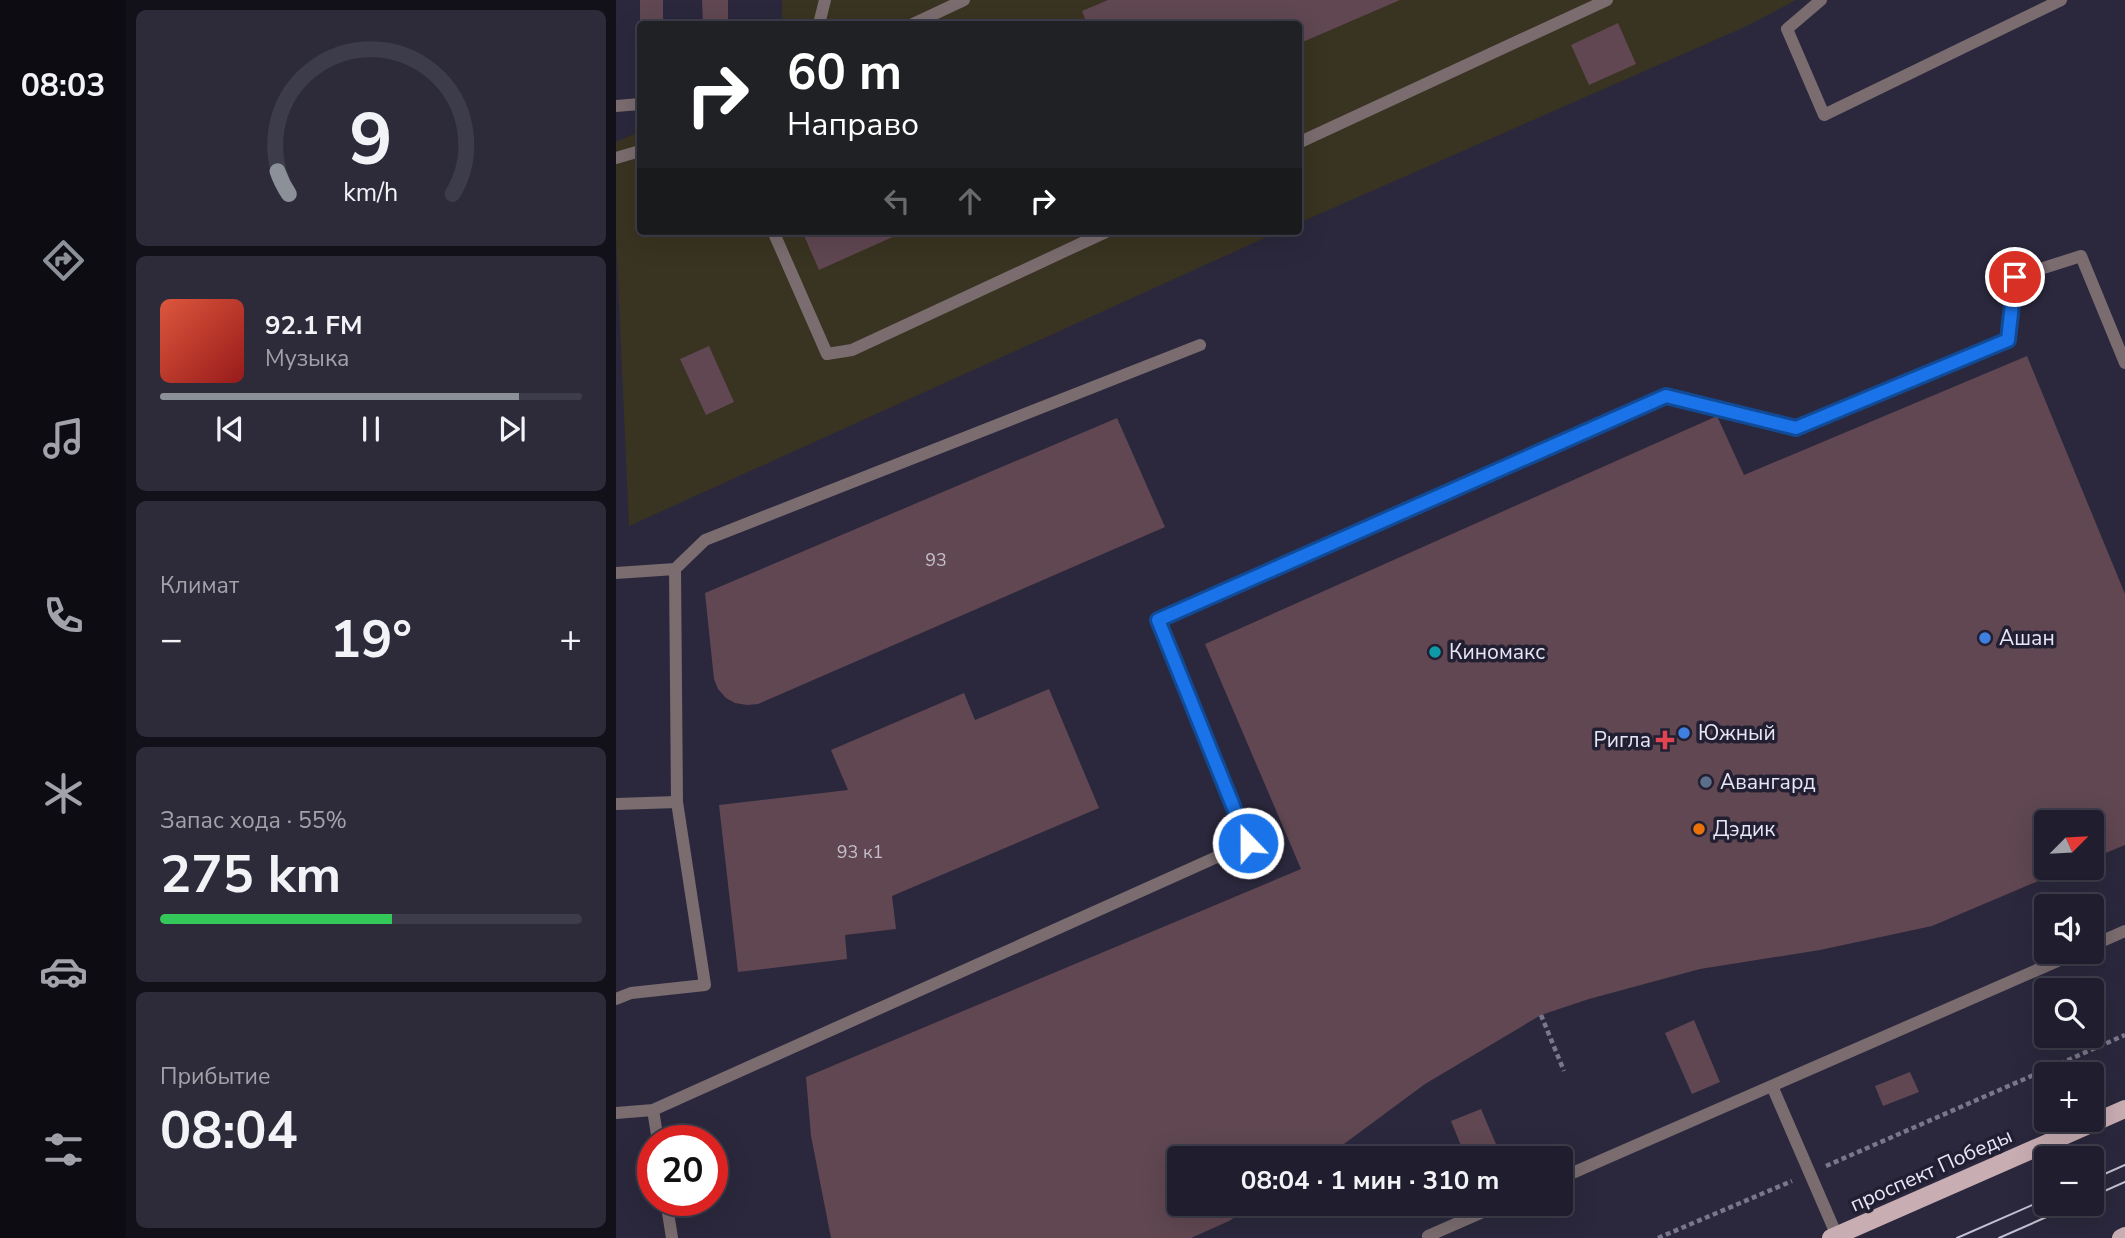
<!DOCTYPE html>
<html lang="ru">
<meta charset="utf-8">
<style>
:root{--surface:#201e2e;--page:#2d2b3a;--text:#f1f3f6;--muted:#a2a2aa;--line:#3d3c4a;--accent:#8c9099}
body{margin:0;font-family:"Nunito Sans",sans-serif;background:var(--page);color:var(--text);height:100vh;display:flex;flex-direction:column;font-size:26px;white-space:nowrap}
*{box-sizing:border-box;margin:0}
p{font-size:23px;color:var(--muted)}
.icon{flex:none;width:38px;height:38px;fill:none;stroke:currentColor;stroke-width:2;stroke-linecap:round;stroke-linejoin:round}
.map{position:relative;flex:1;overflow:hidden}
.sheet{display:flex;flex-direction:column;gap:10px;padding:10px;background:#121019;width:490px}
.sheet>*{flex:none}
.guide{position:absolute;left:21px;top:21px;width:665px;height:214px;border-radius:7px;box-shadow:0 7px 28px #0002,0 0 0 2px var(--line);background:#202124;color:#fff;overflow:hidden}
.needle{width:46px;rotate:66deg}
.controls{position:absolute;left:1418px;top:810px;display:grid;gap:14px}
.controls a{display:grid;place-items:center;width:70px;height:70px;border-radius:7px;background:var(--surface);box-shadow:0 7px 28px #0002,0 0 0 2px var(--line);font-size:35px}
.speed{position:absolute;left:21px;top:1125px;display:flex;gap:14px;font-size:35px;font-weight:700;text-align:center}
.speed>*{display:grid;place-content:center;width:91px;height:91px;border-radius:50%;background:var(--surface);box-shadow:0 7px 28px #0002,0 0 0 2px var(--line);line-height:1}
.speed .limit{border:10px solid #d22;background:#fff;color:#111}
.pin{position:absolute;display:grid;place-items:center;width:60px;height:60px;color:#fff;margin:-30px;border:4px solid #fff;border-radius:50%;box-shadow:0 2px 7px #0007}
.me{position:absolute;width:77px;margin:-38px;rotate:338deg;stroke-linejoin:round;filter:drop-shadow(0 0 5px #0008)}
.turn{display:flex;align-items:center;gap:24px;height:147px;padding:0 35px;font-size:32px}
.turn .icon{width:91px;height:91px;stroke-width:2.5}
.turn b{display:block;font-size:49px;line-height:60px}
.lanes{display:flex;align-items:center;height:66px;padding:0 35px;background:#0003;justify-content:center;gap:35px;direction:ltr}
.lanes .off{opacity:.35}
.big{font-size:52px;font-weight:700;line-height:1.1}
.sheet .widget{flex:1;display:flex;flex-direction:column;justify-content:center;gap:10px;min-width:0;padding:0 24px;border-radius:10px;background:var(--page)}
.sheet .dial{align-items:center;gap:0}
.dial svg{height:182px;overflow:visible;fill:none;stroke:var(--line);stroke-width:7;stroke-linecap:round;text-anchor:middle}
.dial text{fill:var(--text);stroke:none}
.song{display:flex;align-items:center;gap:21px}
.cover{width:84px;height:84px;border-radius:10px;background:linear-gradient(135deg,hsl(10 70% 55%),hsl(0 70% 35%))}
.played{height:7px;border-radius:4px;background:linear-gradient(90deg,var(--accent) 85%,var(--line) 85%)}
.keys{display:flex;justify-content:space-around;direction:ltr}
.heat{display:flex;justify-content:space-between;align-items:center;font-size:38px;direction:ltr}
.charge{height:10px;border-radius:5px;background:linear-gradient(90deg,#34c759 55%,var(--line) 0)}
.trip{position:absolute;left:551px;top:1146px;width:406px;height:70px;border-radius:7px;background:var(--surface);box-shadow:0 7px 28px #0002,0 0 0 2px var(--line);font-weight:700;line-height:70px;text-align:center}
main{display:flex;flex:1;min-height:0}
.menu{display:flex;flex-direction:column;width:126px;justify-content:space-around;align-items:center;background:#0d0c12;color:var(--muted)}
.menu .icon{width:49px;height:49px}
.menu .selected{color:var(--accent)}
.menu b{font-size:32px;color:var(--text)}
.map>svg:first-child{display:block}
</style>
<main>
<nav class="menu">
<b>08:03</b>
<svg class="icon selected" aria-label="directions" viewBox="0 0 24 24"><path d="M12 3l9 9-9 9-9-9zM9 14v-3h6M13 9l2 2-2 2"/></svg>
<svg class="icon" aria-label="music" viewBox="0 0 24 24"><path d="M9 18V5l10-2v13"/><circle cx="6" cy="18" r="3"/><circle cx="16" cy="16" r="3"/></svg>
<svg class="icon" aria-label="phone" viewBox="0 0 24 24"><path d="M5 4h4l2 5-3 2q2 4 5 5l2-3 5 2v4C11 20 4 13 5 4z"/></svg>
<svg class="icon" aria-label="climate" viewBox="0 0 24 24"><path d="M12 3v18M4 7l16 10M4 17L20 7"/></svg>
<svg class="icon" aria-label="car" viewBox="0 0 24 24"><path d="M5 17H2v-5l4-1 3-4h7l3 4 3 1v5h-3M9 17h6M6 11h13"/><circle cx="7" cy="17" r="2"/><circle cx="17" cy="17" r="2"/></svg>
<svg class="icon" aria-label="filters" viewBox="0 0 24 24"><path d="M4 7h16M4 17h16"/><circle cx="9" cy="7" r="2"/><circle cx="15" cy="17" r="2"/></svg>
</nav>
<section class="sheet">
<div class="widget dial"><svg viewBox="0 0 100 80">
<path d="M14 69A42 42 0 1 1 86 69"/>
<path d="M14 69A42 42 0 0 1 9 59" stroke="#8c9099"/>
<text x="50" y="56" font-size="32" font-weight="700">9</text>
<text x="50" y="72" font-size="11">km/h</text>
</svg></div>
<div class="widget">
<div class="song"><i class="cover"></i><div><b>92.1 FM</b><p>Музыка</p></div></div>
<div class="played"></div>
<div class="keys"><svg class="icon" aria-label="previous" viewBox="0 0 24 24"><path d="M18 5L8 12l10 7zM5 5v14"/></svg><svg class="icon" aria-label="pause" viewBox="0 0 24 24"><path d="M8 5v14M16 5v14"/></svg><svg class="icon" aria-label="next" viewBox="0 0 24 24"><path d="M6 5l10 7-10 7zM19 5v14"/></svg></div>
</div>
<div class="widget"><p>Климат</p>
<div class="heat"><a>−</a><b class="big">19°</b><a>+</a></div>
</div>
<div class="widget"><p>Запас хода · 55%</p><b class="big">275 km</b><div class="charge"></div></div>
<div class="widget"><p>Прибытие</p><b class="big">08:04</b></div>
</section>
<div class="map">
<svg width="1509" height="1238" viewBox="0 0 1509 1238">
<rect width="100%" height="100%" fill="#2b283d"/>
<path fill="#393321" d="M 166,0 L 1180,0 L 1131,26 L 683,223 L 682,24 L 166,24 Z
M 24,131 L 24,231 L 664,231 L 13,526 L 0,236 L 0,142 Z"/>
<path fill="#604751" d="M 24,0 L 47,0 L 47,24 L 24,24 Z
M 86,0 L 112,0 L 112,24 L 87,24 Z
M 492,0 L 784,0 L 682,44 L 682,24 L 471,24 L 466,11 Z
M 1002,23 L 1020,64 L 973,85 L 955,45 Z
M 186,231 L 290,231 L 203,270 Z
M 93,346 L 118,402 L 90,415 L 64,359 Z
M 1411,356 L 1509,594 L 1509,845 L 1475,859 L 1475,822 L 1430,822 L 1430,868 L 1453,868 L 1316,926 L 1204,950 L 1084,969 L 973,999 L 925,1015 L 809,1084 L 709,1158 L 564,1158 L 564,1204 L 639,1204 L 613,1221 L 575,1238 L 215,1238 L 195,1136 L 190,1077 L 685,869 L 589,644 L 1101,416 L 1128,475 Z
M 501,418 L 549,527 L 142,704 L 131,705 L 119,703 L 110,698 L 102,689 L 98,679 L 89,593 Z
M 433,689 L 483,808 L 276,896 L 280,929 L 229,935 L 231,959 L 122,972 L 103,805 L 232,790 L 215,750 L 348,693 L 359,720 Z
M 1078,1020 L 1104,1082 L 1076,1094 L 1049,1033 Z
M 1294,1072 L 1303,1092 L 1267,1106 L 1259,1086 Z
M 865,1109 L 886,1158 L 850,1158 L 835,1121 Z"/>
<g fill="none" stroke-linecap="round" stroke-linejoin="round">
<path stroke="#797789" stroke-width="4.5" stroke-dasharray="5 3.5" stroke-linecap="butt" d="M 925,1015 L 948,1071
M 1210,1166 L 1509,1035
M 1042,1238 L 1176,1181"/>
<path stroke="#7a6c6f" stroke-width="12" d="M 1205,0 L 1171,29 L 1208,115 L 1445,0
M 206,24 L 204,20 L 209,0
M 297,24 L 348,0
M 0,106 L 24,104
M 682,143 L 991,0
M 0,158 L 24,151
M 157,231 L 211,354 L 236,350 L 492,231
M 0,573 L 59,569 L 89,540 L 584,345
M 0,804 L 61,802
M 1475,946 L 1509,931
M 0,999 L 15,993 L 89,985 L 61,802 L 59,569
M 1156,1086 L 1221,1236
M 37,1110 L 42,1141
M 0,1113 L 37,1110 L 632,843 L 542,620 L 1050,396 L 1180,428 L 1392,340 L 1399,277 L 1465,256 L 1509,363
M 945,1178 L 1462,952
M 50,1200 L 56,1238
M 813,1238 L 812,1236 L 885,1204"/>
<path stroke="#c8adb2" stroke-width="18" d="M 1215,1238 L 1509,1109
M 1505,1238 L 1509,1236"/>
<path stroke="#c4c2d2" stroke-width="2" d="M 1475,1180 L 1509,1165
M 1475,1197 L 1509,1182
M 1341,1238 L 1430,1199
M 1383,1238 L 1460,1204"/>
</g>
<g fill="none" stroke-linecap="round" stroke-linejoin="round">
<defs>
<path id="route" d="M 632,843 L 542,620 L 1050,396 L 1180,428 L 1392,340 L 1399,277"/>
</defs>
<use href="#route" stroke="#114b97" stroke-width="18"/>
<use href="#route" stroke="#1a73e8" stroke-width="12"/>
</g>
<g fill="#3f7fe0" stroke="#221f33" stroke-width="2.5">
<circle cx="1369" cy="638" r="7"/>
<circle cx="1068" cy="733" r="7"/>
</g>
<circle fill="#0f9aa8" stroke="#221f33" stroke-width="2.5" cx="819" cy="652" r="7"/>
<path fill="#e0444e" stroke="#221f33" stroke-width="2.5" d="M1045.5 729.5h7v7h7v7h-7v7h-7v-7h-7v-7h7z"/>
<circle fill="#5c6f8a" stroke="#221f33" stroke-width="2.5" cx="1090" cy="782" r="7"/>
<circle fill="#e8710a" stroke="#221f33" stroke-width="2.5" cx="1083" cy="829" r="7"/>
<g text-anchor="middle" stroke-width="7" stroke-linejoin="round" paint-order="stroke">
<g font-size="18" fill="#c5becb">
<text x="320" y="566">93</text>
<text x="244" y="858">93 к1</text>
</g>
<g font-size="21" fill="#e7e6f4" stroke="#221f33" text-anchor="start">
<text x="1383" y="645">Ашан</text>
<text x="833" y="659">Киномакс</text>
<text x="1082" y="740">Южный</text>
<text x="1035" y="747" text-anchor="end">Ригла</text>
<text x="1104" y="789">Авангард</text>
<text x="1097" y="836">Дэдик</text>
</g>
<g font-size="21" fill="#e7e6f4" stroke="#221f33">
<text transform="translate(1315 1170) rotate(-24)" y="7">проспект Победы</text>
</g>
</g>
</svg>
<div class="controls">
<a><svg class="needle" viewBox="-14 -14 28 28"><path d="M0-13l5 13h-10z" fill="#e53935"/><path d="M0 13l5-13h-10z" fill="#a2a2aa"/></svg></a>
<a><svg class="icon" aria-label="sound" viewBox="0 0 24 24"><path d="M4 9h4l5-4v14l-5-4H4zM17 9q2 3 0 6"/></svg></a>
<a><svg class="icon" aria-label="search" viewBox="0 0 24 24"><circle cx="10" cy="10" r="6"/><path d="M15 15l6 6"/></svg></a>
<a>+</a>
<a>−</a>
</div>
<div class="speed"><div class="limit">20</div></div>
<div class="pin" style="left:1399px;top:277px;background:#d93025"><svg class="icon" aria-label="arrive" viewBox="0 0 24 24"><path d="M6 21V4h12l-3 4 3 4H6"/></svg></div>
<svg class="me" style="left:632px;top:843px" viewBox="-20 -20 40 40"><circle r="17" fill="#1a73e8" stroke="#fff" stroke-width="3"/><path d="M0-11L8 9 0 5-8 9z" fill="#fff"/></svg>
<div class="trip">08:04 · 1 мин · 310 m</div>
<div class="guide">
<div class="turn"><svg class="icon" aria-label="right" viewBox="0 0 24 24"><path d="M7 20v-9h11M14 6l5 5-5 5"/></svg><div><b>60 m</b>Направо</div></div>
<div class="lanes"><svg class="icon off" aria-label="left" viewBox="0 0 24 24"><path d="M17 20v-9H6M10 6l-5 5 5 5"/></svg><svg class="icon off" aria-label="ahead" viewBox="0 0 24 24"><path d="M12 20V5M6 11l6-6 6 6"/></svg><svg class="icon" aria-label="right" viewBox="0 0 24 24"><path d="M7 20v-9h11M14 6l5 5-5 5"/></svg></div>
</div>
</div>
</main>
